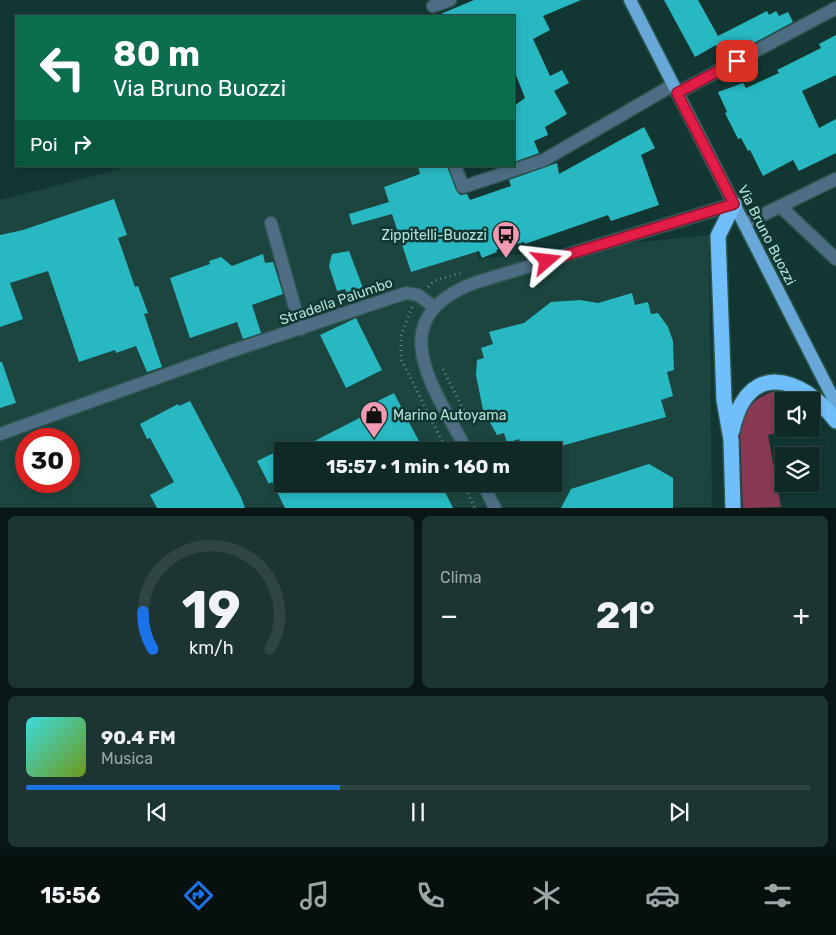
<!DOCTYPE html>
<html lang="it">
<meta charset="utf-8">
<style>
:root{--surface:#0e2926;--page:#1c3532;--text:#f1f3f6;--muted:#9ba6a7;--line:#2e4543;--accent:#1a73e8}
body{margin:0;font-family:Rubik,sans-serif;background:var(--page);color:var(--text);height:100vh;display:flex;flex-direction:column;font-size:19px;white-space:nowrap}
*{box-sizing:border-box;margin:0}
p{font-size:16px;color:var(--muted)}
.icon{flex:none;width:28px;height:28px;fill:none;stroke:currentColor;stroke-width:2;stroke-linecap:round;stroke-linejoin:round}
.map{position:relative;height:508px;overflow:hidden}
.details{display:flex;flex-direction:column;gap:8px;padding:8px;background:#081715;flex:1}
.details>*{flex:none}
.banner{position:absolute;left:15px;top:15px;width:500px;height:152px;border-radius:0px;box-shadow:0 2px 8px #0003,0 0 0 1px var(--line);background:#0b6e4f;color:#fff;overflow:hidden}
.tools{position:absolute;left:775px;top:392px;display:grid;gap:10px}
.tools a{display:grid;place-items:center;width:45px;height:45px;border-radius:0px;background:var(--surface);box-shadow:0 2px 8px #0003,0 0 0 1px var(--line);font-size:25px}
.speed{position:absolute;left:15px;top:428px;display:flex;gap:10px;font-size:25px;font-weight:700;text-align:center}
.speed>*{display:grid;place-content:center;width:65px;height:65px;border-radius:50%;background:var(--surface);box-shadow:0 2px 8px #0003,0 0 0 1px var(--line);line-height:1}
.speed .limit{border:8px solid #d22;background:#fff;color:#111}
.pin{position:absolute;display:grid;place-items:center;width:42px;height:42px;color:#fff;margin:-21px;border-radius:10px;box-shadow:0 2px 8px #0006}
.me{position:absolute;width:55px;margin:-28px;rotate:73deg;stroke-linejoin:round;filter:drop-shadow(0 0 4px #0008)}
.turn{display:flex;align-items:center;gap:18px;height:105px;padding:0 15px;font-size:22px}
.turn .icon{width:65px;height:65px;stroke-width:2.5}
.turn b{display:block;font-size:35px;line-height:42px}
.then{display:flex;align-items:center;height:48px;padding:0 15px;background:#0003;gap:10px;font-size:19px}
.big{font-size:38px;font-weight:700;line-height:1.1}
.details .card{flex:1;display:flex;flex-direction:column;justify-content:center;gap:8px;min-width:0;padding:0 18px;border-radius:8px;background:var(--page)}
.details .dial{align-items:center;gap:0}
.dial svg{height:130px;overflow:visible;fill:none;stroke:var(--line);stroke-width:7;stroke-linecap:round;text-anchor:middle}
.dial text{fill:var(--text);stroke:none}
.song{display:flex;align-items:center;gap:15px}
.cover{width:60px;height:60px;border-radius:8px;background:linear-gradient(135deg,hsl(180 70% 55%),hsl(80 70% 35%))}
.played{height:5px;border-radius:2px;background:linear-gradient(90deg,var(--accent) 40%,var(--line) 40%)}
.keys{display:flex;justify-content:space-around;direction:ltr}
.heat{display:flex;justify-content:space-between;align-items:center;font-size:28px;direction:ltr}
.details .tiles{flex:1;display:grid;gap:8px;grid-template-columns:1fr 1fr}
.card:last-child{grid-column:span 2}
.trip{position:absolute;left:274px;top:442px;width:288px;height:50px;border-radius:0px;background:var(--surface);box-shadow:0 2px 8px #0003,0 0 0 1px var(--line);font-weight:700;line-height:50px;text-align:center}
.tabs{display:flex;height:80px;justify-content:space-around;align-items:center;background:#06100f;color:var(--muted)}
.tabs .icon{width:35px;height:35px}
.tabs .on{color:var(--accent)}
.tabs b{font-size:22px;color:var(--text)}
.map>svg:first-child{display:block}
</style>
<div class="map">
<svg width="836" height="508" viewBox="0 0 836 508">
<rect width="100%" height="100%" fill="#123732"/>
<path fill="#1b453e" fill-rule="evenodd" d="M 132,166 L 445,166 L 479,259 L 709,235 L 712,507 L 0,507 L 0,200 ZM 26,439 L 69,439 L 69,481 L 26,481 ZM 282,451 L 552,451 L 552,484 L 282,484 Z"/>
<path fill="#893953" d="M 779,390 L 790,391 L 808,401 L 784,401 L 784,429 L 789,429 L 768,435 L 781,507 L 743,508 L 740,430 C 745,407 757,395 779,390 Z"/>
<path fill="#27b8c2" d="M 474,0 L 581,0 L 543,16 L 550,30 L 533,39 L 550,76 L 562,70 L 569,83 L 554,91 L 567,114 L 545,127 L 548,135 L 534,141 L 539,153 L 514,162 L 514,106 L 525,98 L 514,70 L 514,16 L 436,16 Z
M 664,0 L 698,0 L 718,36 L 767,11 L 769,15 L 776,11 L 779,16 L 788,12 L 793,22 L 724,59 L 716,45 L 695,57 Z
M 836,35 L 836,75 L 802,91 L 819,128 L 836,119 L 836,153 L 799,171 L 793,160 L 763,176 L 750,150 L 748,151 L 741,138 L 738,139 L 725,113 L 727,112 L 718,92 L 743,83 L 746,88 L 779,73 L 777,70 L 821,48 L 819,44 Z
M 644,127 L 655,148 L 641,155 L 659,205 L 611,221 L 608,215 L 525,244 L 524,242 L 496,250 L 497,252 L 482,258 L 479,251 L 411,272 L 392,214 L 352,225 L 349,214 L 389,202 L 384,187 L 420,174 L 418,166 L 447,166 L 456,190 L 460,195 L 467,194 L 470,200 L 511,186 L 509,180 L 557,163 L 559,174 Z
M 114,199 L 127,235 L 118,238 L 135,287 L 138,286 L 148,313 L 144,314 L 162,367 L 147,372 L 136,346 L 116,353 L 115,350 L 79,362 L 48,271 L 10,283 L 23,319 L 0,327 L 0,235 L 23,230 Z
M 349,251 L 363,288 L 347,293 L 345,289 L 337,291 L 329,266 L 332,254 Z
M 263,254 L 265,263 L 273,262 L 283,294 L 252,305 L 261,333 L 243,339 L 237,322 L 190,338 L 170,278 L 210,264 L 209,261 L 221,257 L 232,266 Z
M 632,293 L 635,305 L 648,302 L 651,314 L 658,313 L 668,327 L 673,341 L 674,370 L 667,372 L 673,396 L 661,400 L 666,417 L 543,451 L 523,451 L 519,439 L 507,443 L 504,433 L 497,435 L 483,410 L 476,375 L 477,360 L 484,358 L 481,348 L 493,344 L 489,332 L 524,323 L 551,302 L 580,300 L 598,303 Z
M 356,318 L 382,370 L 346,388 L 320,335 Z
M 0,362 L 2,362 L 16,403 L 0,408 Z
M 394,393 L 424,451 L 295,451 L 375,410 L 372,404 Z
M 190,401 L 241,497 L 245,508 L 157,508 L 150,495 L 174,482 L 150,438 L 147,439 L 140,424 L 178,404 L 179,406 Z
M 282,449 L 282,484 L 441,484 L 453,508 L 285,508 L 272,482 L 269,484 L 257,461 Z
M 649,464 L 673,478 L 673,508 L 561,508 L 571,489 Z"/>
<g fill="none" stroke-linecap="round" stroke-linejoin="round">
<defs>
<path id="minor" d="M 433,6 L 450,0
M 677,93 L 836,8
M 455,166 L 463,187 L 544,160 L 673,85
M 781,207 L 836,259
M 271,223 L 301,329
M 744,224 L 836,179
M 0,434 L 229,352 L 406,293 L 418,295 L 434,307
M 467,451 C 435,388 379,320 474,283 L 734,204
M 483,484 L 495,508"/>
<path id="major" d="M 630,0 L 836,404"/>
<path id="highway" d="M 732,431 C 747,361 800,374 836,421
M 733,508 L 731,440 L 724,400 L 718,236 L 734,204"/>
</defs>
<use href="#minor" stroke="#2e5650" stroke-width="15"/>
<use href="#major" stroke="#2e5650" stroke-width="15"/>
<use href="#highway" stroke="#2e5650" stroke-width="18"/>
<path stroke="#628e87" stroke-width="3" stroke-dasharray="1 4" stroke-linecap="butt" d="M 428,287 L 434,281 L 460,273
M 412,307 L 401,336 L 401,359 L 447,451
M 443,369 L 467,417
M 463,484 L 475,508"/>
<use href="#minor" stroke="#4e6d84" stroke-width="12"/>
<use href="#major" stroke="#67a8d8" stroke-width="12"/>
<use href="#highway" stroke="#70bffa" stroke-width="15"/>
</g>
<g fill="none" stroke-linecap="round" stroke-linejoin="round">
<defs>
<path id="route" d="M 547,261 L 734,204 L 677,93 L 737,61"/>
</defs>
<use href="#route" stroke="#92132f" stroke-width="12"/>
<use href="#route" stroke="#e11d48" stroke-width="9"/>
</g>
<defs>
<symbol id="bus-pin" viewBox="-11 -11 22 30"><path d="M0 17L-7.5 6A9.5 9.5 0 1 1 7.5 6Z" fill="#f19ab1" stroke="#123732"/><path d="M-5-6H5V4H4V6H2V4H-2V6H-4V4H-5ZM-3.5-4V0h7V-4ZM-3.5 1.2v1.5H-2V1.2ZM2 1.2v1.5H3.5V1.2Z" fill="#111"/></symbol>
<symbol id="shop-pin" viewBox="-11 -11 22 30"><path d="M0 17L-7.5 6A9.5 9.5 0 1 1 7.5 6Z" fill="#f19ab1" stroke="#123732"/><path d="M-5-2.5h2.3a2.7 3.5 0 0 1 5.4 0H5L5.5 6h-11ZM-1.5-2.5h3a1.5 2.3 0 0 0-3 0Z" fill="#111"/></symbol>
</defs>
<g fill-rule="evenodd">
<use href="#bus-pin" x="490" y="219" width="32" height="43"/>
<use href="#shop-pin" x="358" y="399" width="32" height="43"/>
</g>
<g text-anchor="middle" stroke-width="5" stroke-linejoin="round" paint-order="stroke">
<g font-size="14" fill="#b0e3d9" stroke="#123732" text-anchor="end">
<text x="487" y="240">Zippitelli-Buozzi</text>
<text x="393" y="420" text-anchor="start">Marino Autoyama</text>
</g>
<g font-size="14" fill="#b0e3d9" stroke="#123732">
<text transform="translate(767 235) rotate(63)" y="5">Via Bruno Buozzi</text>
<text transform="translate(336 301) rotate(-19)" y="5">Stradella Palumbo</text>
</g>
</g>
</svg>
<div class="tools">
<a><svg class="icon" aria-label="sound" viewBox="0 0 24 24"><path d="M4 9h4l5-4v14l-5-4H4zM17 9q2 3 0 6"/></svg></a>
<a><svg class="icon" aria-label="layers" viewBox="0 0 24 24"><path d="M12 4l9 5-9 5-9-5zM3 14l9 5 9-5"/></svg></a>
</div>
<div class="speed"><div class="limit">30</div></div>
<div class="pin" style="left:737px;top:61px;background:#d93025"><svg class="icon" aria-label="arrive" viewBox="0 0 24 24"><path d="M6 21V4h12l-3 4 3 4H6"/></svg></div>
<svg class="me" style="left:547px;top:261px" viewBox="-20 -20 40 40"><path d="M0-17L14 15 0 8-14 15z" fill="#e11d48" stroke="#fff" stroke-width="4"/></svg>
<div class="trip">15:57 · 1 min · 160 m</div>
<div class="banner">
<div class="turn"><svg class="icon" aria-label="left" viewBox="0 0 24 24"><path d="M17 20v-9H6M10 6l-5 5 5 5"/></svg><div><b>80 m</b>Via Bruno Buozzi</div></div>
<div class="then">Poi<svg class="icon" aria-label="right" viewBox="0 0 24 24"><path d="M7 20v-9h11M14 6l5 5-5 5"/></svg></div>
</div>
</div>
<section class="details">
<div class="tiles">
<div class="card dial"><svg viewBox="0 0 100 80">
<path d="M14 69A42 42 0 1 1 86 69"/>
<path d="M14 69A42 42 0 0 1 8 46" stroke="#1a73e8"/>
<text x="50" y="56" font-size="32" font-weight="700">19</text>
<text x="50" y="72" font-size="11">km/h</text>
</svg></div>
<div class="card"><p>Clima</p>
<div class="heat"><a>−</a><b class="big">21°</b><a>+</a></div>
</div>
<div class="card">
<div class="song"><i class="cover"></i><div><b>90.4 FM</b><p>Musica</p></div></div>
<div class="played"></div>
<div class="keys"><svg class="icon" aria-label="previous" viewBox="0 0 24 24"><path d="M18 5L8 12l10 7zM5 5v14"/></svg><svg class="icon" aria-label="pause" viewBox="0 0 24 24"><path d="M8 5v14M16 5v14"/></svg><svg class="icon" aria-label="next" viewBox="0 0 24 24"><path d="M6 5l10 7-10 7zM19 5v14"/></svg></div>
</div>
</div>
</section>
<nav class="tabs">
<b>15:56</b>
<svg class="icon on" aria-label="directions" viewBox="0 0 24 24"><path d="M12 3l9 9-9 9-9-9zM9 14v-3h6M13 9l2 2-2 2"/></svg>
<svg class="icon" aria-label="music" viewBox="0 0 24 24"><path d="M9 18V5l10-2v13"/><circle cx="6" cy="18" r="3"/><circle cx="16" cy="16" r="3"/></svg>
<svg class="icon" aria-label="phone" viewBox="0 0 24 24"><path d="M5 4h4l2 5-3 2q2 4 5 5l2-3 5 2v4C11 20 4 13 5 4z"/></svg>
<svg class="icon" aria-label="climate" viewBox="0 0 24 24"><path d="M12 3v18M4 7l16 10M4 17L20 7"/></svg>
<svg class="icon" aria-label="car" viewBox="0 0 24 24"><path d="M5 17H2v-5l4-1 3-4h7l3 4 3 1v5h-3M9 17h6M6 11h13"/><circle cx="7" cy="17" r="2"/><circle cx="17" cy="17" r="2"/></svg>
<svg class="icon" aria-label="filters" viewBox="0 0 24 24"><path d="M4 7h16M4 17h16"/><circle cx="9" cy="7" r="2"/><circle cx="15" cy="17" r="2"/></svg>
</nav>
